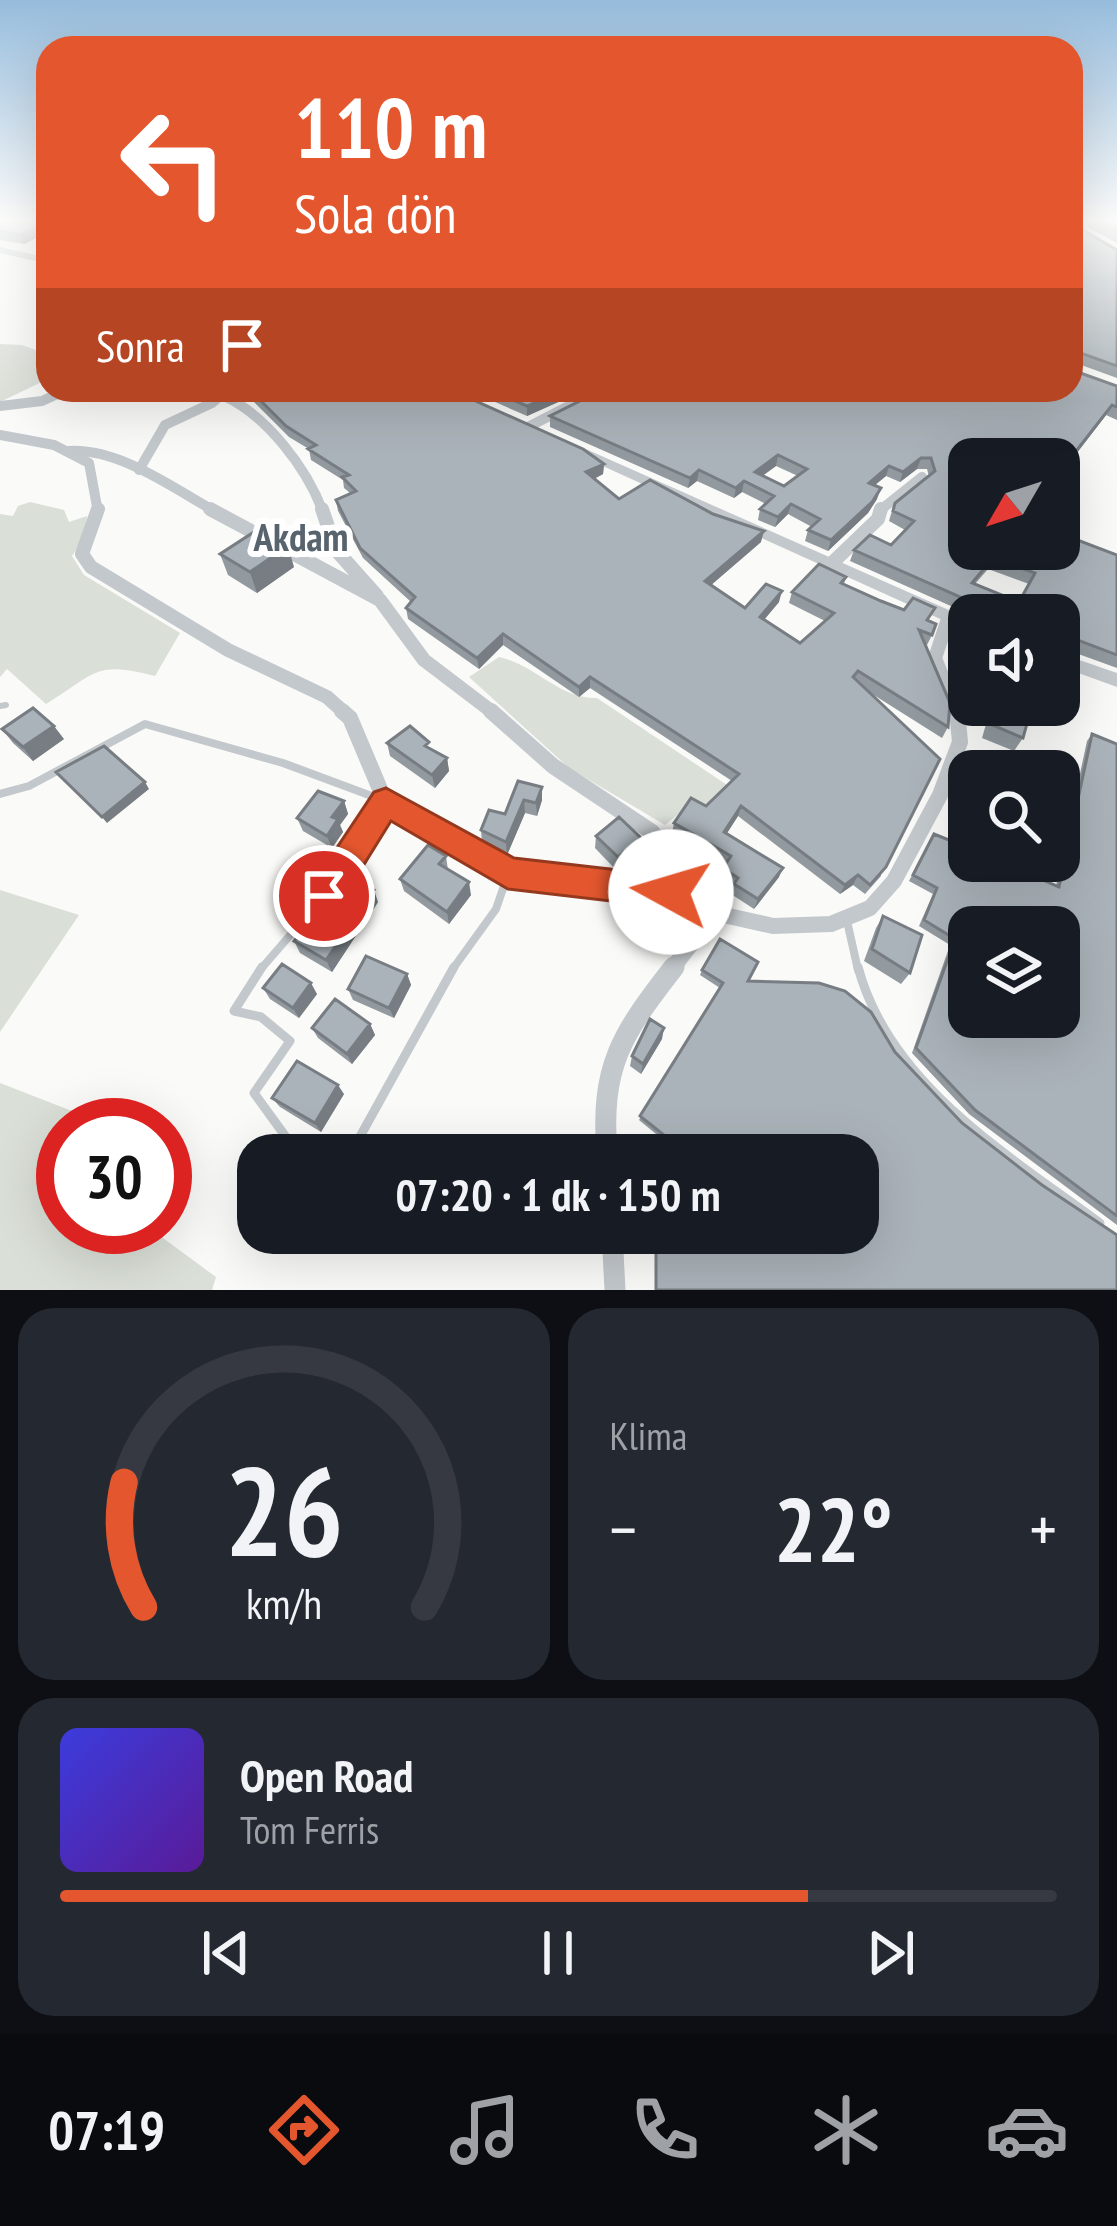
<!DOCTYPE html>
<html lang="tr">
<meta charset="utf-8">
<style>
:root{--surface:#171b24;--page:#242831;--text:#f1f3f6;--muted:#9ea1a6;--line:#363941;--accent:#e4572e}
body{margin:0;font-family:"PT Sans Narrow",sans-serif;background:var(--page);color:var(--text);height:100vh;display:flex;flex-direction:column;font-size:45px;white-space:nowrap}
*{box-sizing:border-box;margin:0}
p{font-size:39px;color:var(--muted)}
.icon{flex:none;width:66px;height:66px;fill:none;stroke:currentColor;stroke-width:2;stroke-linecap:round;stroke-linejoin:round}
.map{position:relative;height:1290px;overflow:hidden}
.drawer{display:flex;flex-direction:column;gap:18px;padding:18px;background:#0d0f14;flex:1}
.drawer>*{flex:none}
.top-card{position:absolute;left:36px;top:36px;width:1047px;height:366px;border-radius:36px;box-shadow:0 12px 48px #0002;background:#e4572e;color:#fff;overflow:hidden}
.needle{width:78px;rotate:231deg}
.tools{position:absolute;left:948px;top:438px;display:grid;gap:24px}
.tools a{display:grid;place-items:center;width:132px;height:132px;border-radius:24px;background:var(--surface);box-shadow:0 12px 48px #0002;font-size:60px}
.speed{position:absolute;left:36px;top:1098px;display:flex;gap:24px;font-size:60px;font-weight:700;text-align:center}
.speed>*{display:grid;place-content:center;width:156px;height:156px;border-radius:50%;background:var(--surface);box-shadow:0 12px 48px #0002;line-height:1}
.speed .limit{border:18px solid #d22;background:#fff;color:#111}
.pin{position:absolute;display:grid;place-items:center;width:102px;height:102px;color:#fff;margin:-51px;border:6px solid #fff;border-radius:50%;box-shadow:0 3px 12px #0007}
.me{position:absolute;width:132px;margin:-66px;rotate:276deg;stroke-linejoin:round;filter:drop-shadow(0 0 9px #0008)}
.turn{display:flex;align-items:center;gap:42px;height:252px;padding:0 60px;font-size:54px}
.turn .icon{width:156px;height:156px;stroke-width:2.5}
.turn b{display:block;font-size:84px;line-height:102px}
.then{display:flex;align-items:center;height:114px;padding:0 60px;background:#0003;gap:24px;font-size:45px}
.big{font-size:90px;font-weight:800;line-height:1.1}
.drawer .card{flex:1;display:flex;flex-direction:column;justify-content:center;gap:18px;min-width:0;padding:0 42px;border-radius:36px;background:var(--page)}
.drawer .dial{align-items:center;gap:0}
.dial svg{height:312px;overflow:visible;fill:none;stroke:var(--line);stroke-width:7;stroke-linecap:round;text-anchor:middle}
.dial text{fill:var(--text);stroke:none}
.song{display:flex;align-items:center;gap:36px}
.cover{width:144px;height:144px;border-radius:18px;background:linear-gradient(135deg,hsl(240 70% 55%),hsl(270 70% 35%))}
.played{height:12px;border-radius:6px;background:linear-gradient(90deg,var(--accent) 75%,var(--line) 75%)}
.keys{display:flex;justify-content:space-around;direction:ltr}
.heat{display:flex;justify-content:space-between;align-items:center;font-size:66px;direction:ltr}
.drawer .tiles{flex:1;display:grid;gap:18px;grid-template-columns:1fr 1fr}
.card:last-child{grid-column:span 2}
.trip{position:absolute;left:237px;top:1134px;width:642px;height:120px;border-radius:36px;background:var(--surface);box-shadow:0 12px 48px #0002;font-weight:800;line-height:120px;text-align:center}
.dock{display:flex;height:192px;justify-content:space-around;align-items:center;background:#090b0e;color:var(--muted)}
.dock .icon{width:84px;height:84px}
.dock .active{color:var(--accent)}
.dock b{font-size:54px;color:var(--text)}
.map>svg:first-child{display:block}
</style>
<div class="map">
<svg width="1117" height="1290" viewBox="0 0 1117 1290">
<rect width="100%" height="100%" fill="#fafaf8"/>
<path fill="#dadfd7" d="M 0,344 L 22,345 L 39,351 L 48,361 L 48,379 L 0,402 Z
M 30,502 L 64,510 L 69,522 L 87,516 L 85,537 L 72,556 L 84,575 L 180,633 L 155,676 C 95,660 96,673 46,704 L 7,669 L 0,677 L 0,514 L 13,516 L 18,506 Z
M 499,657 C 536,665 559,699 597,698 L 727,785 L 708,811 L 689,805 L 665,825 L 569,768 L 469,677 Z
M 0,890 L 79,915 L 0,1032 Z
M 0,1083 L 108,1125 L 63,1125 L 63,1227 L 148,1227 L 216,1277 L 212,1290 L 0,1290 Z"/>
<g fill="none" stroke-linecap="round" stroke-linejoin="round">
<path stroke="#c3c8cc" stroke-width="6" d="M 0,706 L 6,705"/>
<path stroke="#c3c8cc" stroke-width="8" d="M 0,794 L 29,786 L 145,724 L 283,763 L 385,801 L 324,896 L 260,970
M 847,921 L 858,970
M 452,970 L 496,909 L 507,877"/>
<path stroke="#c3c8cc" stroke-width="9" d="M 262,967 L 234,1011 L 261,1017 L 290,1041 L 254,1093 L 299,1155
M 858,967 C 889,1084 1008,1155 1100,1223
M 341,1155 L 352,1151 L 454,967"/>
<path stroke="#c3c8cc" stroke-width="10" d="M 224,396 C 266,415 307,468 323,512
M 0,406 L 42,401 L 66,390
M 528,427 L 600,390
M 0,435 L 54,445 L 89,463 L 98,512
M 69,451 C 119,448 173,488 216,512
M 139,470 L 165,425 L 212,403 L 227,390
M 878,512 L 922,477"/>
<path stroke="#c3c8cc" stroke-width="14" d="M 98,509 L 82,554 L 91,567 L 228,650 L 327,697 L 346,714
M 210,509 L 380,600 L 424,660 L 495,714
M 322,509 L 336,550 L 377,596
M 830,565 L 878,519 L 881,509
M 948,619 L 935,658 L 957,714"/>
<path stroke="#c3c8cc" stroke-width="16" d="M 342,711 L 350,718 L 385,801 L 509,873 L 671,892 L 715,913 L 773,926 L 831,924 L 870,908 L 894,881 L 940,795 L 960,742 L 957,711
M 491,711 L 553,766 L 652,832 L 715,913 L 671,970"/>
<path stroke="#c3c8cc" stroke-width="21" d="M 607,1155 C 600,1066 621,1035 674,967
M 612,1233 L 615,1290"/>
<path fill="#c3c8cc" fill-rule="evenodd" d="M 0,247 L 48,258 L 48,264 L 0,253 Z
M 579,446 L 969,619 L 969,632 L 574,453 L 573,450 Z
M 1059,653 L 1117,673 L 1117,687 L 1059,666 Z"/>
</g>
<path fill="#929a9f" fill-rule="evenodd" d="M 0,222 L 48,222 L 48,237 L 42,235 L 24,244 L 0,240 Z
M 1078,222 L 1117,222 L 1117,243 Z
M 1117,250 L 1117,378 L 1073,362 Z
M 1072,370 L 1117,386 L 1117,420 L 1106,415 L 1059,476 L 1059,459 L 969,549 L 1117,555 L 1117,668 L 1059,647 L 1059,615 L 971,615 L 850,561 L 854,550 L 891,545 L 905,530 L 889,521 L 891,514 L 895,503 L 929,476 L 927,469 L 917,469 L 900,482 L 886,476 L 875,485 L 877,499 L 868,513 L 828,551 L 805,541 L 808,530 L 812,527 L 788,514 L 775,527 L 758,520 L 760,509 L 766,504 L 742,492 L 734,498 L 697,481 L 688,488 L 550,427 L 550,416 ZM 776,466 L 798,476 L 784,486 L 762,476 ZM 988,569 L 1029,584 L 1019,602 L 975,584 Z
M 242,390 L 451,390 L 604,464 L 603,474 L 594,479 L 619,499 L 761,542 L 711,585 L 745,608 L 779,602 L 764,620 L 800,643 L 825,621 L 789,603 L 792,592 L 846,577 L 844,584 L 929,621 L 932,635 L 927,645 L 925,644 L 948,727 L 942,738 L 869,692 L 881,876 L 865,894 L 853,885 L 840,894 L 738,816 L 727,833 L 779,877 L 754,909 L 731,894 L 733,886 L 720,877 L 725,864 L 672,833 L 674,823 L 706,806 L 732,781 L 590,688 L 579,697 L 503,645 L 479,669 L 408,619 L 406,608 L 411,602 L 363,558 L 338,511 L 336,500 L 350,493 L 344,488 L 343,480 L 311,460 L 309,449 L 289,437 Z
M 468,390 L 585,390 L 527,416 Z
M 220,554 L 294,567 L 257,593 L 228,575 Z
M 963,621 L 969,622 L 969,661 L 949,654 Z
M 995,705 L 1008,705 L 1023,738 L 1014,751 L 982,738 L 989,714 Z
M 2,729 L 64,739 L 33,761 L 13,743 Z
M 1092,734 L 1117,744 L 1117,1225 L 969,1114 L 912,1053 L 950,945 L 919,926 L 933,894 L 909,881 L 930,840 L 1056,886 L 1087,741 Z
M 387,743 L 431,749 L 447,758 L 449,771 L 435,788 L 390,756 Z
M 542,787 L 542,800 L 537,816 L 525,813 L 507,855 L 482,843 L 481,830 L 505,814 Z
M 344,801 L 348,814 L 340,825 L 343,832 L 332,848 L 303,831 L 297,818 Z
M 596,836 L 639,851 L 616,870 L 595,848 Z
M 446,856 L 448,870 L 471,895 L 449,924 L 404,891 L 400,879 Z
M 378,902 L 332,972 L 300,953 L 294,941 Z
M 883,916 L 910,973 L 901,984 L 864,961 L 876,928 Z
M 628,919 L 670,921 L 655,948 L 626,931 Z
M 702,970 L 749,981 L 895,1052 L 1117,1290 L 655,1290 L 655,1256 L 660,1233 L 858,1233 L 678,1152 L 639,1120 L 720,988 L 700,975 Z
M 407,974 L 411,985 L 394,1018 L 353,1000 L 348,989 Z
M 263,988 L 317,994 L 299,1018 L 270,999 Z
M 370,1024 L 375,1035 L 352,1064 L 318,1038 L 312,1028 Z
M 662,1039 L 641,1074 L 630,1066 L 632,1056 Z
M 344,1094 L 321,1132 L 280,1107 L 272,1098 Z"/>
<path fill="#777d82" d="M 38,226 L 42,235 L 24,244 L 20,235 Z
M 563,390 L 585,390 L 527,416 L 527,406 Z
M 1112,405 L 1106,415 L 1059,476 L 1059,473 Z
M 778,455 L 776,466 L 753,483 L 755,472 Z
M 921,458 L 917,469 L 900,482 L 903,472 Z
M 604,464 L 603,474 L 586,483 L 586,472 Z
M 889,466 L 886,476 L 865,493 L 869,483 Z
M 699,470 L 697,481 L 688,488 L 690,478 Z
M 744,481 L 742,492 L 734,498 L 736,488 Z
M 881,488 L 877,499 L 868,513 L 828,551 L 831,540 Z
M 791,504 L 788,514 L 775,527 L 778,517 Z
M 764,531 L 761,542 L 703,592 L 705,581 Z
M 288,546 L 294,567 L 257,593 L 250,572 Z
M 782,591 L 779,602 L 757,628 L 760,617 Z
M 503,634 L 503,645 L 479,669 L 477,658 Z
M 590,677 L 590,688 L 579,697 L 579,687 Z
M 54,726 L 64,739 L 33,761 L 23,747 Z
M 447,758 L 449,771 L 435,788 L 432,775 Z
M 145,782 L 149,789 L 107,823 L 102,817 Z
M 542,787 L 542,800 L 537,816 L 536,803 Z
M 524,800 L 525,813 L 507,855 L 506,842 Z
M 344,801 L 348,814 L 340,825 L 343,832 L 332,848 L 327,836 L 332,817 Z
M 741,806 L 738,816 L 722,841 L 724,832 Z
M 641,838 L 639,851 L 616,870 L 618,857 Z
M 783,868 L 779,877 L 754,909 L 758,899 Z
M 858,875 L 853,885 L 840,894 L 845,885 Z
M 469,882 L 471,895 L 449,924 L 447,912 Z
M 374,890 L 378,902 L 332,972 L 326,960 Z
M 673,909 L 670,921 L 655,948 L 657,936 Z
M 407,974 L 411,985 L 394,1018 L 389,1008 Z
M 311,983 L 317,994 L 299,1018 L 293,1008 Z
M 370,1024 L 375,1035 L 352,1064 L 347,1054 Z
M 664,1028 L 662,1039 L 641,1074 L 643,1064 Z
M 338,1085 L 344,1094 L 321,1132 L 315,1123 Z"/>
<path fill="#aab3b9" stroke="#777d82" stroke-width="3" fill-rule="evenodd" d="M 0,222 L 48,222 L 48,229 L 38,226 L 20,235 L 0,231 Z
M 1099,222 L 1117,222 L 1117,232 Z
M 1071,223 L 1117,250 L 1117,366 L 1078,352 L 1071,355 Z
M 1071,366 L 1072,370 L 1117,386 L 1117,407 L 1112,405 L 1059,473 L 1059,459 L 969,459 L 969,549 L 1059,549 L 1059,533 L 1117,555 L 1117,655 L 1059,633 L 1059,615 L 977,615 L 976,604 L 854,550 L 870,535 L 891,545 L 914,521 L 893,511 L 895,503 L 935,471 L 931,458 L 921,458 L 903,472 L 889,466 L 869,483 L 881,488 L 872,502 L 831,540 L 808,530 L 820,519 L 791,504 L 778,517 L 760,509 L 774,496 L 744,481 L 736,488 L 699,470 L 690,478 L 550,416 L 602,390 L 1071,390 ZM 778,455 L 807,469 L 784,486 L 755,472 ZM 993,558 L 1035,573 L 1019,602 L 972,583 Z
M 250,390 L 451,390 L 583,449 L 604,464 L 586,472 L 619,499 L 650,480 L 713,514 L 764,531 L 705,581 L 745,608 L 766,584 L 782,591 L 760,617 L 800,643 L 834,613 L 792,592 L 819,564 L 846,577 L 841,583 L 881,601 L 904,610 L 913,598 L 935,608 L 927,620 L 936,624 L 932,635 L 919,630 L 950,703 L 948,727 L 858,671 L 853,677 L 940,759 L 886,867 L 870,885 L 858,875 L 845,885 L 741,806 L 724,832 L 783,868 L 758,899 L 734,884 L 738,878 L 723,868 L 731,856 L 674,823 L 691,798 L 706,806 L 739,774 L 590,677 L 579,687 L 503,634 L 477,658 L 406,608 L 415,597 L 360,548 L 336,500 L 356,491 L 342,477 L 349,475 L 308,449 L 316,445 L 286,426 Z
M 490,390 L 563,390 L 527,406 Z
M 257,530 L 288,546 L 250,572 L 220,554 Z
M 963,621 L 969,622 L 969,648 L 954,643 Z
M 996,705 L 1008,705 L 1030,713 L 1023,738 L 990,724 Z
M 33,708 L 54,726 L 23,747 L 2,729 Z
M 410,726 L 429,742 L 425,746 L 447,758 L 432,775 L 387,743 Z
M 1092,734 L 1117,744 L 1117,1216 L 975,1110 L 916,1048 L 955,939 L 924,920 L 937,888 L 913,875 L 934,834 L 969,848 L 969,861 L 998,861 L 1059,887 ZM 969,927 L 1059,927 L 1059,1017 L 969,1017 Z
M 104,746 L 145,782 L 102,817 L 56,772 Z
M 518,781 L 542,787 L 536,803 L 524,800 L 506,842 L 481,830 L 489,810 L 505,814 Z
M 318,791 L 344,801 L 332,817 L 338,819 L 327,836 L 297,818 Z
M 619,817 L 641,838 L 618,857 L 596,836 Z
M 428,845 L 446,856 L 439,864 L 469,882 L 447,912 L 400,879 Z
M 348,875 L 374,890 L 326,960 L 294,941 Z
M 644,892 L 673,909 L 657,936 L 628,919 Z
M 883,916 L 922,935 L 910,973 L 872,949 Z
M 720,939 L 758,962 L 748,981 L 819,983 L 845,991 L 871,1012 L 895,1052 L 962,1123 L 1042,1185 L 1117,1235 L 1117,1290 L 656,1290 L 656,1253 L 661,1233 L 858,1233 L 858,1155 L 677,1155 L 680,1148 L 640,1116 L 723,983 L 702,970 Z
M 366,956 L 407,974 L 389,1008 L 348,989 Z
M 282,964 L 311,983 L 293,1008 L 263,988 Z
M 335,999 L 370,1024 L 347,1054 L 312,1028 Z
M 650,1019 L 664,1028 L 643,1064 L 632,1056 Z
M 297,1061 L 338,1085 L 315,1123 L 272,1098 Z"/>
<linearGradient id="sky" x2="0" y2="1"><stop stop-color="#96bcdc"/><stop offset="0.55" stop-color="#fdfdfc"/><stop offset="1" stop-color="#fdfdfc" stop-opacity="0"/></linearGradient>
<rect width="1117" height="402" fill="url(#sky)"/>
<path fill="#e4572e" stroke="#94391e" stroke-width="3" d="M 386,788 L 514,858 L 671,876 L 684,881 L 689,892 L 684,904 L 671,908 L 508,889 L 391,821 L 337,908 L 324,912 L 312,908 L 307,896 L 312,885 L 374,792 Z"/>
<g text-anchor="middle" stroke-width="12" stroke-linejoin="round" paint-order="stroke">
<g font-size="39" font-weight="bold" fill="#57646e" stroke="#fff">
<text x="301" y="551">Akdam</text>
</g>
</g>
</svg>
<div class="tools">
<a><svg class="needle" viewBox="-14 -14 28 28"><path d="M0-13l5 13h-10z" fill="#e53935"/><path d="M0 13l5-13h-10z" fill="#9ea1a6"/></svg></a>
<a><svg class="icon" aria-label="sound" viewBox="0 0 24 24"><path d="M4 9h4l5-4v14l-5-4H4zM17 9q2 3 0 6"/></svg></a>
<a><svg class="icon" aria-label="search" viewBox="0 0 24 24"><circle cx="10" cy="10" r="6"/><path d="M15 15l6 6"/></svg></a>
<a><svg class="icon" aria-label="layers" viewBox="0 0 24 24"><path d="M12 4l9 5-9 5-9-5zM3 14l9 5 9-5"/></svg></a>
</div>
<div class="speed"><div class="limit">30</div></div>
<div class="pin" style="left:324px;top:896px;background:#d93025"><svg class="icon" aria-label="arrive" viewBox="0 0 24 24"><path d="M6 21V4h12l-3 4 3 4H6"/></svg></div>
<svg class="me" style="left:671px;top:892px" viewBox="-20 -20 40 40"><circle r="19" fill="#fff"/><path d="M0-13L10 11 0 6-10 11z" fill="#e4572e"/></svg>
<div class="trip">07:20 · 1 dk · 150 m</div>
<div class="top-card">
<div class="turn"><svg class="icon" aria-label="left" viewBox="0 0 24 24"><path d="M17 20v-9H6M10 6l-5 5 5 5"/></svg><div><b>110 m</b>Sola dön</div></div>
<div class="then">Sonra<svg class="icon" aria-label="arrive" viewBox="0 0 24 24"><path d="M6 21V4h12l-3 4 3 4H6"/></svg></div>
</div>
</div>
<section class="drawer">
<div class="tiles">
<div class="card dial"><svg viewBox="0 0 100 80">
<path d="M14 69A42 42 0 1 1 86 69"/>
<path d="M14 69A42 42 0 0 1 9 37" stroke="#e4572e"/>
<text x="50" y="56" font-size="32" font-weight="700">26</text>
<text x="50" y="72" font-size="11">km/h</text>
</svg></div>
<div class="card"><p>Klima</p>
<div class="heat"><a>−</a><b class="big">22°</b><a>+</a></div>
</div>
<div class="card">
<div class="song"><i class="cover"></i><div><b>Open Road</b><p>Tom Ferris</p></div></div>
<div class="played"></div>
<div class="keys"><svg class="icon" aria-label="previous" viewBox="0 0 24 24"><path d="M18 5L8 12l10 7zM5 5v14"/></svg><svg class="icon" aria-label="pause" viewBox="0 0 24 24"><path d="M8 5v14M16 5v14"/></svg><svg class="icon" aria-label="next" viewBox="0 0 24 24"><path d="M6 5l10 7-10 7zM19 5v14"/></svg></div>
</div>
</div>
</section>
<nav class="dock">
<b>07:19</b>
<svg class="icon active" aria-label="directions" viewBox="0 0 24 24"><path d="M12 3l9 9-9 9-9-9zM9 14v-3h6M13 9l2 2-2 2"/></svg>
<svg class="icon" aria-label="music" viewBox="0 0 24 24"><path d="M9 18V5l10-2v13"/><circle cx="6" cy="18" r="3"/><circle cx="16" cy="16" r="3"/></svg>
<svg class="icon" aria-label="phone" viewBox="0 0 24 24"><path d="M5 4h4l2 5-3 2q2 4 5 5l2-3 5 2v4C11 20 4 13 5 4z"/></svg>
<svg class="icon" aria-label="climate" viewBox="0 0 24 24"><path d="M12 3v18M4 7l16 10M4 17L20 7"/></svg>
<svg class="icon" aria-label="car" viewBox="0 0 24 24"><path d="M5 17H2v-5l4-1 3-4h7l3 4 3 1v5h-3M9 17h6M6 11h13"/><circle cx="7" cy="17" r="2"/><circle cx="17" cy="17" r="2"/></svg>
</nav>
